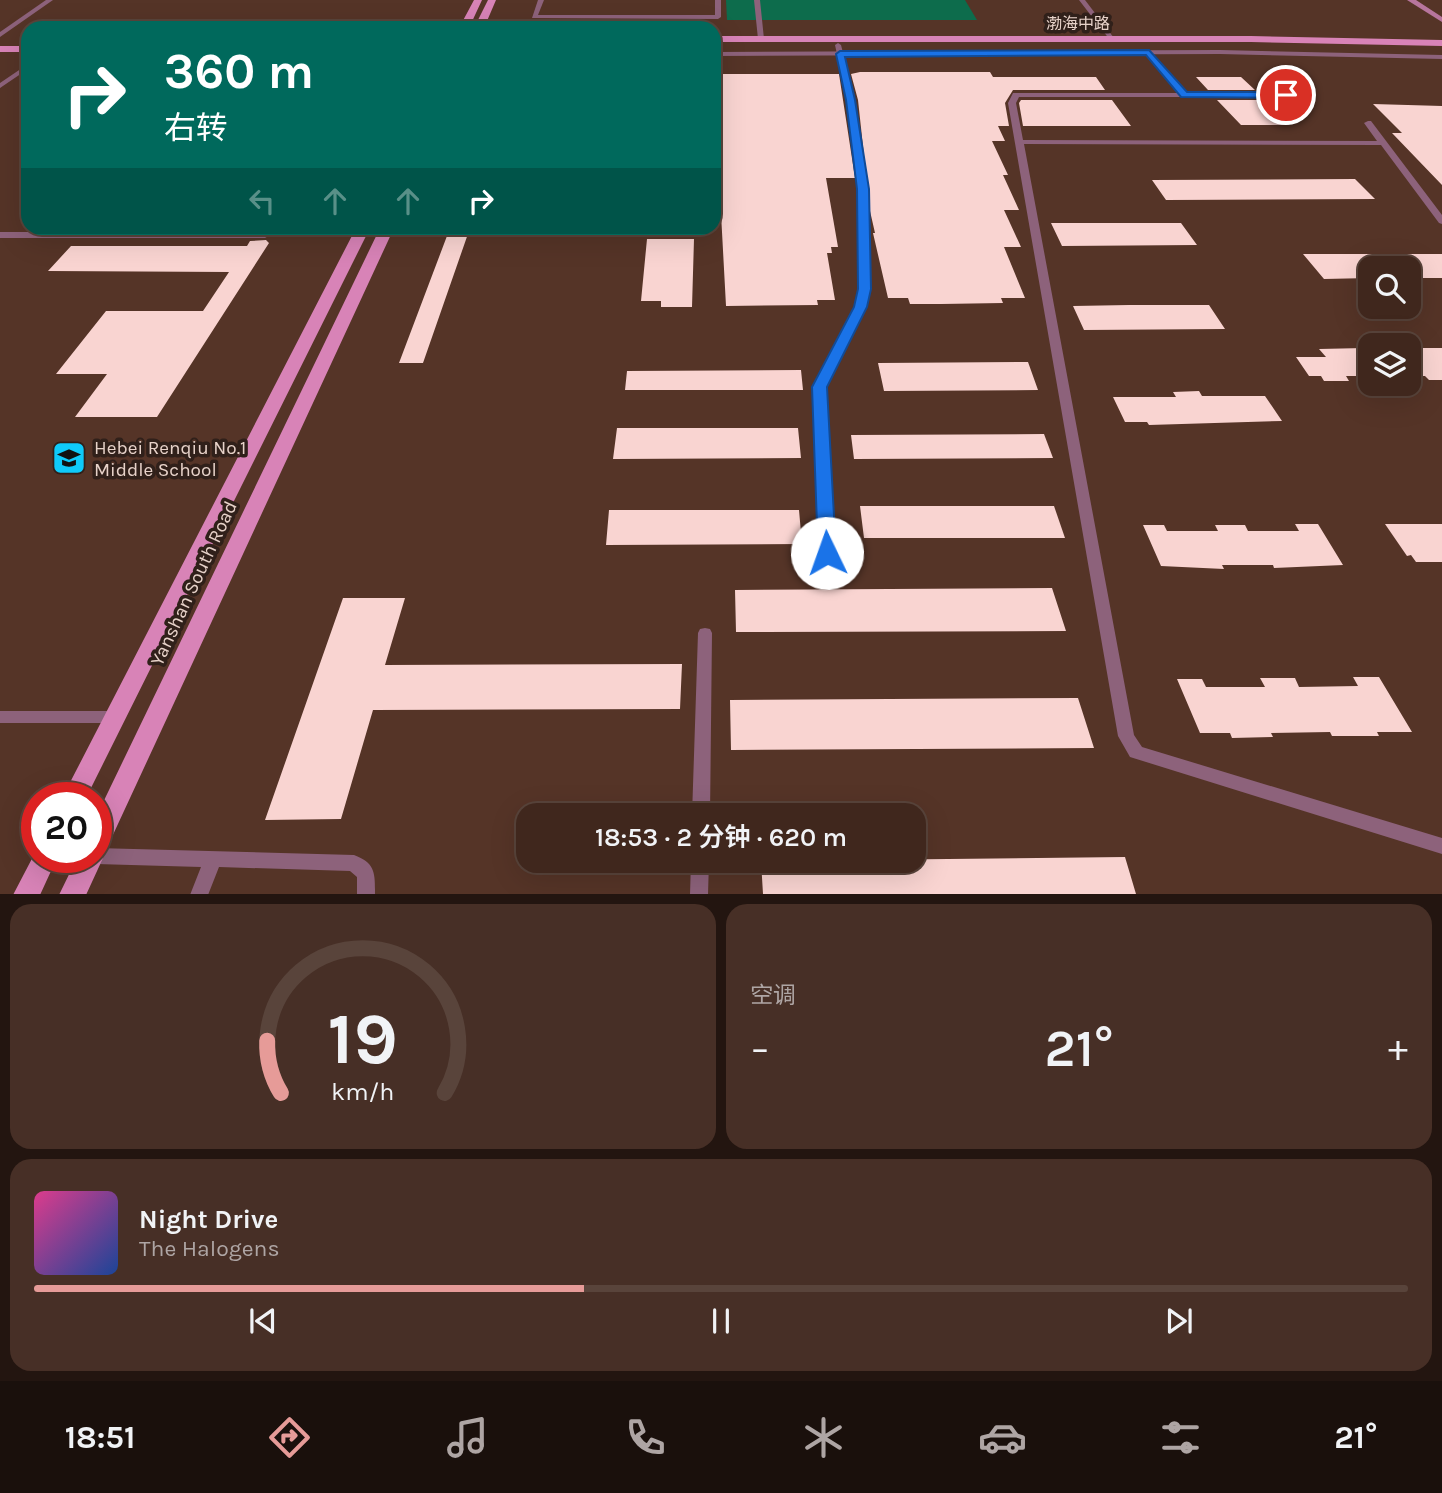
<!DOCTYPE html>
<html lang="zh">
<meta charset="utf-8">
<style>
:root{--surface:#40271d;--page:#472f26;--text:#f1f3f6;--muted:#aea5a4;--line:#59443b;--accent:#e69b98}
body{margin:0;font-family:Karla,"Noto Sans SC",sans-serif;background:var(--page);color:var(--text);height:100vh;display:flex;flex-direction:column;font-size:26px;white-space:nowrap}
*{box-sizing:border-box;margin:0}
p{font-size:23px;color:var(--muted)}
.icon{flex:none;width:38px;height:38px;fill:none;stroke:currentColor;stroke-width:2;stroke-linecap:round;stroke-linejoin:round}
.map{position:relative;height:894px;overflow:hidden}
.side{display:flex;flex-direction:column;gap:10px;padding:10px;background:#231510;flex:1}
.side>*{flex:none}
.hud{position:absolute;left:21px;top:21px;width:700px;height:214px;border-radius:21px;box-shadow:0 7px 28px #0002,0 0 0 2px var(--line);background:#00695c;color:#fff;overflow:hidden}
.fabs{position:absolute;left:1358px;top:256px;display:grid;gap:14px}
.fabs a{display:grid;place-items:center;width:63px;height:63px;border-radius:14px;background:var(--surface);box-shadow:0 7px 28px #0002,0 0 0 2px var(--line);font-size:35px}
.speed{position:absolute;left:21px;top:782px;display:flex;gap:14px;font-size:35px;font-weight:700;text-align:center}
.speed>*{display:grid;place-content:center;width:91px;height:91px;border-radius:50%;background:var(--surface);box-shadow:0 7px 28px #0002,0 0 0 2px var(--line);line-height:1}
.speed .limit{border:10px solid #d22;background:#fff;color:#111}
.pin{position:absolute;display:grid;place-items:center;width:60px;height:60px;color:#fff;margin:-30px;border:4px solid #fff;border-radius:50%;box-shadow:0 2px 7px #0007}
.me{position:absolute;width:77px;margin:-38px;rotate:357deg;stroke-linejoin:round;filter:drop-shadow(0 0 5px #0008)}
.turn{display:flex;align-items:center;gap:24px;height:147px;padding:0 28px;font-size:32px}
.turn .icon{width:91px;height:91px;stroke-width:2.5}
.turn b{display:block;font-size:49px;line-height:60px}
.lanes{display:flex;align-items:center;height:66px;padding:0 28px;background:#0003;justify-content:center;gap:35px;direction:ltr}
.lanes .off{opacity:.35}
.big{font-size:52px;font-weight:600;line-height:1.1}
.side .card{flex:1;display:flex;flex-direction:column;justify-content:center;gap:10px;min-width:0;padding:0 24px;border-radius:21px;background:var(--page)}
.side .dial{align-items:center;gap:0}
.dial svg{height:182px;overflow:visible;fill:none;stroke:var(--line);stroke-width:7;stroke-linecap:round;text-anchor:middle}
.dial text{fill:var(--text);stroke:none}
.song{display:flex;align-items:center;gap:21px}
.cover{width:84px;height:84px;border-radius:10px;background:linear-gradient(135deg,hsl(330 70% 55%),hsl(220 70% 35%))}
.played{height:7px;border-radius:4px;background:linear-gradient(90deg,var(--accent) 40%,var(--line) 40%)}
.keys{display:flex;justify-content:space-around;direction:ltr}
.heat{display:flex;justify-content:space-between;align-items:center;font-size:38px;direction:ltr}
.side .tiles{flex:1;display:grid;gap:10px;grid-template-columns:1fr 1fr}
.card:last-child{grid-column:span 2}
.trip{position:absolute;left:516px;top:803px;width:410px;height:70px;border-radius:21px;background:var(--surface);box-shadow:0 7px 28px #0002,0 0 0 2px var(--line);font-weight:600;line-height:70px;text-align:center}
.menu{display:flex;height:112px;justify-content:space-around;align-items:center;background:#1a100c;color:var(--muted)}
.menu .icon{width:49px;height:49px}
.menu .active{color:var(--accent)}
.menu b{font-size:32px;color:var(--text)}
.map>svg:first-child{display:block}
</style>
<div class="map">
<svg width="1442" height="895" viewBox="0 0 1442 895">
<rect width="100%" height="100%" fill="#553427"/>
<path fill="#0d6c4c" d="M 726,0 L 965,0 L 977,20 L 727,20 Z"/>
<path fill="#f9d4d1" d="M 860,72 L 990,72 L 993,77 L 1096,77 L 1105,90 L 1013,90 L 1005,103 L 1009,126 L 998,126 L 1005,141 L 992,141 L 1008,175 L 1003,175 L 1019,210 L 1004,210 L 1021,247 L 1004,247 L 1025,298 L 1001,298 L 1003,303 L 941,304 L 910,304 L 908,298 L 888,298 L 873,233 L 875,233 L 870,211 L 858,100 L 851,74 Z
M 714,74 L 839,74 L 855,178 L 826,178 L 838,247 L 831,247 L 832,253 L 827,253 L 835,300 L 817,300 L 818,305 L 726,306 L 720,195 L 714,195 Z
M 1196,77 L 1241,77 L 1255,90 L 1208,90 Z
M 1021,100 L 1112,100 L 1131,126 L 1023,126 L 1019,103 Z
M 1217,100 L 1264,100 L 1290,125 L 1241,125 Z
M 1373,104 L 1442,106 L 1442,185 L 1392,133 L 1402,133 Z
M 1355,179 L 1375,199 L 1166,200 L 1152,180 Z
M 1051,223 L 1181,223 L 1197,245 L 1062,246 Z
M 450,228 L 470,228 L 423,363 L 399,363 Z
M 647,239 L 694,239 L 692,307 L 661,307 L 661,301 L 641,301 Z
M 266,240 L 269,243 L 157,417 L 75,417 L 107,374 L 56,374 L 106,311 L 203,311 L 229,272 L 48,271 L 71,246 L 247,246 L 250,241 Z
M 1303,254 L 1442,254 L 1442,278 L 1409,278 L 1409,268 L 1370,268 L 1370,278 L 1324,279 Z
M 1129,305 L 1209,305 L 1225,329 L 1084,330 L 1073,306 Z
M 1364,348 L 1370,357 L 1370,376 L 1346,376 L 1349,381 L 1324,381 L 1321,376 L 1309,376 L 1296,357 L 1326,357 L 1319,349 Z
M 1409,348 L 1442,348 L 1442,380 L 1429,380 L 1425,376 L 1409,376 Z
M 1028,362 L 1038,390 L 884,391 L 878,363 Z
M 801,370 L 803,390 L 625,390 L 627,371 Z
M 1199,391 L 1202,396 L 1265,396 L 1282,421 L 1149,425 L 1147,422 L 1125,422 L 1113,397 L 1176,397 L 1173,392 Z
M 617,428 L 798,428 L 801,458 L 613,459 Z
M 1044,434 L 1053,458 L 854,459 L 851,435 Z
M 860,506 L 1054,506 L 1065,538 L 864,538 Z
M 609,510 L 799,510 L 802,544 L 606,545 Z
M 1295,524 L 1318,524 L 1343,565 L 1274,568 L 1273,565 L 1222,565 L 1224,569 L 1161,566 L 1143,525 L 1164,525 L 1167,531 L 1218,531 L 1215,525 L 1245,525 L 1248,531 L 1299,531 Z
M 1385,524 L 1442,524 L 1442,562 L 1416,562 L 1411,555 L 1407,556 Z
M 1052,588 L 1066,631 L 736,632 L 735,590 Z
M 343,598 L 405,598 L 385,665 L 682,664 L 680,709 L 373,710 L 341,819 L 265,820 Z
M 1353,677 L 1379,677 L 1412,732 L 1377,732 L 1379,736 L 1332,736 L 1330,732 L 1271,733 L 1273,737 L 1232,738 L 1230,733 L 1200,733 L 1177,679 L 1202,679 L 1206,687 L 1265,687 L 1260,678 L 1295,678 L 1299,687 L 1358,686 Z
M 1078,698 L 1094,748 L 731,750 L 730,700 Z
M 1125,857 L 1136,894 L 763,894 L 761,861 Z"/>
<g fill="none" stroke-linecap="round" stroke-linejoin="round">
<path fill="#8d627b" fill-rule="evenodd" d="M 46,0 L 53,0 L 0,37 L 0,32 Z
M 538,0 L 544,0 L 538,15 L 715,15 L 715,0 L 721,0 L 721,17 L 718,19 L 532,18 Z
M 754,0 L 760,0 L 764,39 L 761,41 L 758,39 Z
M 1079,0 L 1085,0 L 1114,38 L 1114,40 L 1110,40 Z
M 838,43 L 841,45 L 855,100 L 867,189 L 869,289 L 865,307 L 826,387 L 834,553 L 832,556 L 822,556 L 820,553 L 814,387 L 855,307 L 859,289 L 859,189 L 847,100 L 835,45 Z
M 1149,51 L 1186,93 L 1312,93 L 1316,95 L 1312,97 L 1019,97 L 1016,103 L 1023,140 L 1377,141 L 1364,123 L 1368,121 L 1371,121 L 1442,215 L 1442,224 L 1439,223 L 1381,145 L 1024,144 L 1134,735 L 1142,747 L 1442,838 L 1442,854 L 1130,757 L 1118,736 L 1008,103 L 1013,93 L 1178,93 L 1146,53 Z
M 28,64 L 28,69 L 0,88 L 0,83 Z
M 0,232 L 265,232 L 270,235 L 265,238 L 0,238 Z
M 705,628 L 710,629 L 712,633 L 710,816 L 692,816 L 698,633 L 700,629 Z
M 0,711 L 116,711 L 122,712 L 124,717 L 122,722 L 116,723 L 0,723 Z
M 96,848 L 354,855 C 376,863 375,874 375,895 L 357,895 L 357,877 L 350,871 L 219,867 L 208,895 L 190,895 L 201,867 L 96,864 L 90,862 L 88,858 L 96,858 Z
M 691,861 L 709,861 L 708,895 L 690,895 Z"/>
<path fill="#8d627b" fill-rule="evenodd" d="M 1220,50 L 1442,55 L 1442,59 L 1220,54 L 714,56 L 714,52 Z"/>
<path fill="#b7759d" fill-rule="evenodd" d="M 1407,0 L 1416,0 L 1442,17 L 1442,22 Z"/>
<path fill="#d883b7" fill-rule="evenodd" d="M 474,0 L 482,0 L 469,28 L 459,28 Z
M 488,0 L 496,0 L 484,28 L 474,28 Z
M 714,36 L 1251,36 L 1442,40 L 1442,46 L 1251,42 L 714,42 Z
M 0,46 L 28,46 L 28,52 L 0,52 Z
M 356,228 L 370,228 L 86,798 L 62,798 Z
M 380,228 L 394,228 L 105,852 L 101,853 L 103,858 L 86,895 L 59,895 L 77,858 L 96,858 L 96,817 Z
M 37,849 L 37,858 L 57,858 L 40,895 L 13,895 Z"/>
</g>
<path fill="#1a73e8" stroke="#114b97" stroke-width="2" d="M 1149,50 L 1187,92 L 1286,92 L 1291,95 L 1286,98 L 1181,97 L 1146,55 L 845,57 L 855,100 L 869,189 L 871,289 L 867,307 L 827,387 L 836,553 L 827,559 L 821,557 L 818,553 L 812,387 L 854,307 L 858,289 L 857,189 L 846,100 L 836,54 L 840,51 Z"/>
<defs>
<symbol id="school-square" viewBox="-11 -11 22 22"><rect x="-9" y="-9" width="18" height="18" rx="4" fill="#0fcafa" stroke="#30201a"/><path d="M0-5L7-2L0 1L-7-2ZM-4 1L0 2.5L4 1V4Q0 6-4 4Z" fill="#111"/></symbol>
</defs>
<g fill-rule="evenodd">
<use href="#school-square" x="50" y="439" width="38" height="38"/>
</g>
<g text-anchor="middle" stroke-width="7" stroke-linejoin="round" paint-order="stroke">
<g font-size="16" fill="#e7d2c9" stroke="#30201a">
<text x="1078" y="29">渤海中路</text>
</g>
<g font-size="19" fill="#e7d2c9" stroke="#30201a" text-anchor="start">
<text x="94" y="454">Hebei Renqiu No.1<tspan x="94" dy="22">Middle School</tspan></text>
</g>
<g font-size="19" fill="#e7d2c9" stroke="#30201a">
<text transform="translate(193 583) rotate(-65)" y="7">Yanshan South Road</text>
</g>
</g>
</svg>
<div class="fabs">
<a><svg class="icon" aria-label="search" viewBox="0 0 24 24"><circle cx="10" cy="10" r="6"/><path d="M15 15l6 6"/></svg></a>
<a><svg class="icon" aria-label="layers" viewBox="0 0 24 24"><path d="M12 4l9 5-9 5-9-5zM3 14l9 5 9-5"/></svg></a>
</div>
<div class="speed"><div class="limit">20</div></div>
<div class="pin" style="left:1286px;top:95px;background:#d93025"><svg class="icon" aria-label="arrive" viewBox="0 0 24 24"><path d="M6 21V4h12l-3 4 3 4H6"/></svg></div>
<svg class="me" style="left:827px;top:553px" viewBox="-20 -20 40 40"><circle r="19" fill="#fff"/><path d="M0-13L10 11 0 6-10 11z" fill="#1a73e8"/></svg>
<div class="trip">18:53 · 2 分钟 · 620 m</div>
<div class="hud">
<div class="turn"><svg class="icon" aria-label="right" viewBox="0 0 24 24"><path d="M7 20v-9h11M14 6l5 5-5 5"/></svg><div><b>360 m</b>右转</div></div>
<div class="lanes"><svg class="icon off" aria-label="left" viewBox="0 0 24 24"><path d="M17 20v-9H6M10 6l-5 5 5 5"/></svg><svg class="icon off" aria-label="ahead" viewBox="0 0 24 24"><path d="M12 20V5M6 11l6-6 6 6"/></svg><svg class="icon off" aria-label="ahead" viewBox="0 0 24 24"><path d="M12 20V5M6 11l6-6 6 6"/></svg><svg class="icon" aria-label="right" viewBox="0 0 24 24"><path d="M7 20v-9h11M14 6l5 5-5 5"/></svg></div>
</div>
</div>
<section class="side">
<div class="tiles">
<div class="card dial"><svg viewBox="0 0 100 80">
<path d="M14 69A42 42 0 1 1 86 69"/>
<path d="M14 69A42 42 0 0 1 8 46" stroke="#e69b98"/>
<text x="50" y="56" font-size="32" font-weight="700">19</text>
<text x="50" y="72" font-size="11">km/h</text>
</svg></div>
<div class="card"><p>空调</p>
<div class="heat"><a>−</a><b class="big">21°</b><a>+</a></div>
</div>
<div class="card">
<div class="song"><i class="cover"></i><div><b>Night Drive</b><p>The Halogens</p></div></div>
<div class="played"></div>
<div class="keys"><svg class="icon" aria-label="previous" viewBox="0 0 24 24"><path d="M18 5L8 12l10 7zM5 5v14"/></svg><svg class="icon" aria-label="pause" viewBox="0 0 24 24"><path d="M8 5v14M16 5v14"/></svg><svg class="icon" aria-label="next" viewBox="0 0 24 24"><path d="M6 5l10 7-10 7zM19 5v14"/></svg></div>
</div>
</div>
</section>
<nav class="menu">
<b>18:51</b>
<svg class="icon active" aria-label="directions" viewBox="0 0 24 24"><path d="M12 3l9 9-9 9-9-9zM9 14v-3h6M13 9l2 2-2 2"/></svg>
<svg class="icon" aria-label="music" viewBox="0 0 24 24"><path d="M9 18V5l10-2v13"/><circle cx="6" cy="18" r="3"/><circle cx="16" cy="16" r="3"/></svg>
<svg class="icon" aria-label="phone" viewBox="0 0 24 24"><path d="M5 4h4l2 5-3 2q2 4 5 5l2-3 5 2v4C11 20 4 13 5 4z"/></svg>
<svg class="icon" aria-label="climate" viewBox="0 0 24 24"><path d="M12 3v18M4 7l16 10M4 17L20 7"/></svg>
<svg class="icon" aria-label="car" viewBox="0 0 24 24"><path d="M5 17H2v-5l4-1 3-4h7l3 4 3 1v5h-3M9 17h6M6 11h13"/><circle cx="7" cy="17" r="2"/><circle cx="17" cy="17" r="2"/></svg>
<svg class="icon" aria-label="filters" viewBox="0 0 24 24"><path d="M4 7h16M4 17h16"/><circle cx="9" cy="7" r="2"/><circle cx="15" cy="17" r="2"/></svg>
<b>21°</b>
</nav>
